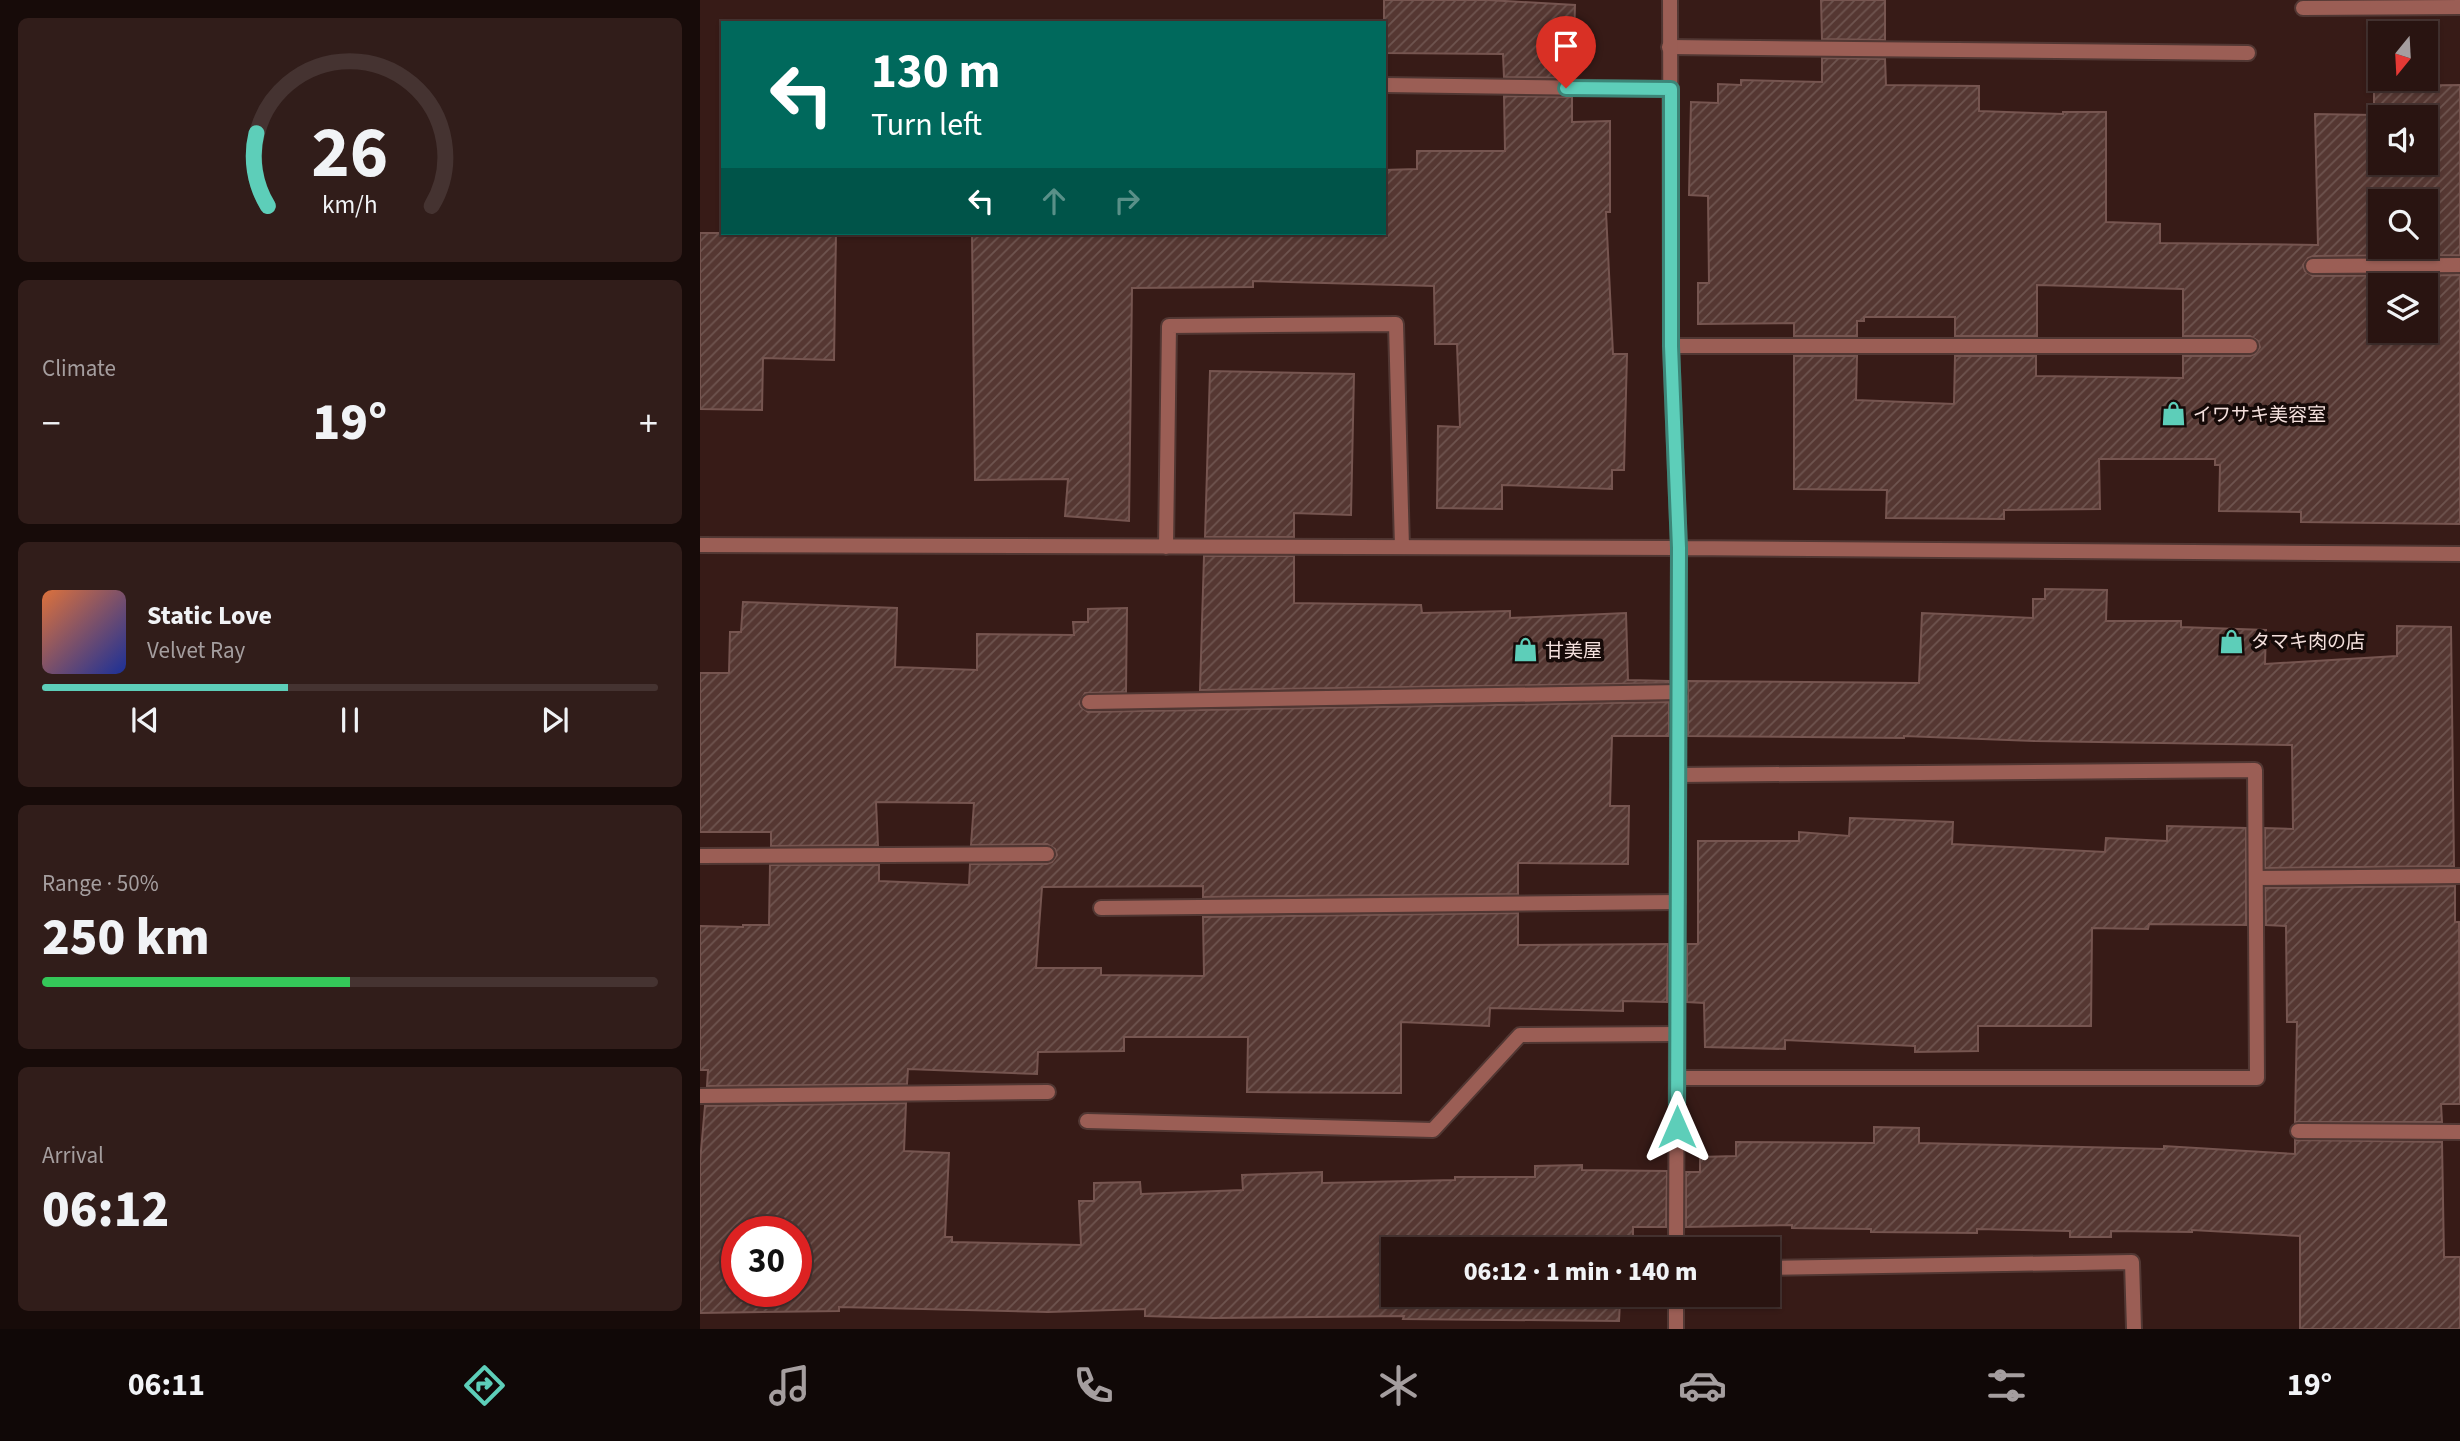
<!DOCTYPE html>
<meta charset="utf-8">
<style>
:root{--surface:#291411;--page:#311d1a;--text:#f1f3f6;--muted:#a59e9f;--line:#453331;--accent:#5dceb9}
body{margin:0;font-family:"Source Sans 3","Noto Sans JP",sans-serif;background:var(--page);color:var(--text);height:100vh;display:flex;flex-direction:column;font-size:26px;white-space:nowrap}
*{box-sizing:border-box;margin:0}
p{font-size:23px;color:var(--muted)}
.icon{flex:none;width:38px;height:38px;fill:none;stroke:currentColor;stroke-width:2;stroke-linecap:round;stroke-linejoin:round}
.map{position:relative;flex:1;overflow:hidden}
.side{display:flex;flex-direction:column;gap:18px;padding:18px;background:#170b09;width:700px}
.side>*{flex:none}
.hud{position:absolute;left:21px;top:21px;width:665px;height:214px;border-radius:0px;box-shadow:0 2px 5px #0004,0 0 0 2px var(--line);background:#00695c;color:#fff;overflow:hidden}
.needle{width:46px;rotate:198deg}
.buttons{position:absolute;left:1668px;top:21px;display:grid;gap:14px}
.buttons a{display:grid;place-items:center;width:70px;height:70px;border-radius:0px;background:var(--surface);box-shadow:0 2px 5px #0004,0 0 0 2px var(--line);font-size:35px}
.speed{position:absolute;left:21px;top:1216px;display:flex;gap:14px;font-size:35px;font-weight:700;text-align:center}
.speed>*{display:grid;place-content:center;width:91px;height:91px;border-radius:50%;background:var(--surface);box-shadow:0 2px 5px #0004,0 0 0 2px var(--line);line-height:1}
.speed .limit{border:10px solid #d22;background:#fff;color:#111}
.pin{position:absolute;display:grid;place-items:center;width:60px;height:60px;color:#fff;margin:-72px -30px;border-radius:50% 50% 50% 0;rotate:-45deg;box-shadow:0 0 7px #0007}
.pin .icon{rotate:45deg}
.me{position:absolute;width:77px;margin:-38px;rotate:0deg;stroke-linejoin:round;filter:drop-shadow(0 0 5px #0008)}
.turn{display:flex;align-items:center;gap:24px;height:147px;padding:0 35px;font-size:32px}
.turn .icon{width:91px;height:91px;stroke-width:2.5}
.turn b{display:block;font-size:49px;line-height:60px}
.lanes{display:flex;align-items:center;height:66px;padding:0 35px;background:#0003;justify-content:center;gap:35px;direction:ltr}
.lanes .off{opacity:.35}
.big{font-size:52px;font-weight:800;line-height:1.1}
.side .widget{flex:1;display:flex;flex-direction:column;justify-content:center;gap:10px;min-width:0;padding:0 24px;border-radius:10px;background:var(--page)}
.side .dial{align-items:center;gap:0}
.dial svg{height:182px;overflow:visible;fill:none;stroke:var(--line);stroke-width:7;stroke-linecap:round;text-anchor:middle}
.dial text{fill:var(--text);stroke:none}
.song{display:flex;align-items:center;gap:21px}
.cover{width:84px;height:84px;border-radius:10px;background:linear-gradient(135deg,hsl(20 70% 55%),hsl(230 70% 35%))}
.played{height:7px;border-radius:4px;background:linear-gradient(90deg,var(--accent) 40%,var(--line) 40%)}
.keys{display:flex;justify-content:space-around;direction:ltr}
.heat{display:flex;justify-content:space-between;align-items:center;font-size:38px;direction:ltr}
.charge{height:10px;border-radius:5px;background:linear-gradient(90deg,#34c759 50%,var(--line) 0)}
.trip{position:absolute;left:681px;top:1237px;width:399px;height:70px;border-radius:0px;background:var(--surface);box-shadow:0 2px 5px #0004,0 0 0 2px var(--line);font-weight:800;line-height:70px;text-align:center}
.dock{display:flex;height:112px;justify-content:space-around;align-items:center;background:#100807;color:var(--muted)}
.dock .icon{width:49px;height:49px}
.dock .current{color:var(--accent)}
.dock b{font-size:32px;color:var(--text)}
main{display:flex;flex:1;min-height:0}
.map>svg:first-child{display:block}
</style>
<main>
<section class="side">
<div class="widget dial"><svg viewBox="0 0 100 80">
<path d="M14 69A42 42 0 1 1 86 69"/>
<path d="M14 69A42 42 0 0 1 9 37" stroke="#5dceb9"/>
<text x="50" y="56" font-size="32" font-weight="700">26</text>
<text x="50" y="72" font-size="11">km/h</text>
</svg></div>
<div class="widget"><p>Climate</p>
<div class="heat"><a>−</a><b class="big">19°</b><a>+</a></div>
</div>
<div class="widget">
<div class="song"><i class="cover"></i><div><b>Static Love</b><p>Velvet Ray</p></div></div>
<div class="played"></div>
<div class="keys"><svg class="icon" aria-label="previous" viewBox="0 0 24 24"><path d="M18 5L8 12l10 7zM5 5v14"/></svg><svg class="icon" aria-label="pause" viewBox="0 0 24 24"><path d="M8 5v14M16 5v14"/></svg><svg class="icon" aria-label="next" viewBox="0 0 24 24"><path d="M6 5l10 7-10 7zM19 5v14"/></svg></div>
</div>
<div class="widget"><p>Range · 50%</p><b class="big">250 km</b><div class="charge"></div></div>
<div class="widget"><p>Arrival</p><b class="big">06:12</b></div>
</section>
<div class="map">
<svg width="1760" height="1329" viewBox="0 0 1760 1329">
<defs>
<pattern id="building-hatch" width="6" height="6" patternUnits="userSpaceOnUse" patternTransform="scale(1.75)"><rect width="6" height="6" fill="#553732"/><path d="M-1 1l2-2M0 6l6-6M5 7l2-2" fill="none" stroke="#6e544f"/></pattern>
</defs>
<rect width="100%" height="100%" fill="#371b17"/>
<path fill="url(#building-hatch)" stroke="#765550" stroke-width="2" fill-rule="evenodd" d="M 684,0 L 788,0 L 875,5 L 873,78 L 804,77 L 803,54 L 684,53 Z
M 1121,0 L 1185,0 L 1185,40 L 1122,39 Z
M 1122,58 L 1185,59 L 1186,85 L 1279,86 L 1279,111 L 1363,114 L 1363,112 L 1406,112 L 1406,222 L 1460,224 L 1460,243 L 1618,245 L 1615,114 L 1674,115 L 1674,86 L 1760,85 L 1760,255 L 1613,256 L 1608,258 L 1603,265 L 1605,271 L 1613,276 L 1760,275 L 1760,524 L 1601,522 L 1601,512 L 1519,511 L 1520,465 L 1515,465 L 1515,459 L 1399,459 L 1400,509 L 1304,510 L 1304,519 L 1186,518 L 1187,490 L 1094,489 L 1094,356 L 1157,356 L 1156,400 L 1254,404 L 1255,356 L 1336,356 L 1336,376 L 1483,378 L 1483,356 L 1550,356 L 1555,354 L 1560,347 L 1558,341 L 1550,336 L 1483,336 L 1483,289 L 1337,285 L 1337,336 L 1255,336 L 1255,317 L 1164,317 L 1164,321 L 1157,321 L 1157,336 L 1094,336 L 1094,323 L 998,324 L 998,283 L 1009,283 L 1008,196 L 989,195 L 991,102 L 1018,103 L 1018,84 L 1041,85 L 1041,80 L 1122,82 ZM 1680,117 L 1726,117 L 1726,163 L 1680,163 ZM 1680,201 L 1726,201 L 1726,247 L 1680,247 ZM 1680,285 L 1726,285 L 1726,331 L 1680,331 Z
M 804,96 L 872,97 L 872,122 L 910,121 L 910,212 L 906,212 L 913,354 L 927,354 L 924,470 L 912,470 L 912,489 L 802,485 L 802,509 L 737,508 L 738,426 L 760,427 L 757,344 L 735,344 L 734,286 L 553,281 L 553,287 L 432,288 L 429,521 L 365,516 L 368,479 L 275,480 L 272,233 L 480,235 L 480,233 L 623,233 L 684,235 L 684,170 L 717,169 L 717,151 L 805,151 Z
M 0,233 L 136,233 L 134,360 L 63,358 L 62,410 L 0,409 Z
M 510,371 L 654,374 L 651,515 L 594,513 L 594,537 L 505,537 Z
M 504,556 L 594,556 L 594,603 L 721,605 L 722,613 L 810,611 L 810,618 L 926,613 L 928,680 L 969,681 L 969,683 L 500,690 Z
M 1345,589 L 1407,590 L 1406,621 L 1481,621 L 1481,627 L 1566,630 L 1565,664 L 1697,656 L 1697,626 L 1751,627 L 1754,866 L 1565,868 L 1565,828 L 1593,829 L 1592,745 L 1335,741 L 1204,736 L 1204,738 L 988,736 L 988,681 L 1219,683 L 1222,613 L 1333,618 L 1333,599 L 1345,599 Z
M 43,602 L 197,608 L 195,667 L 277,670 L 277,634 L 374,635 L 373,622 L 388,622 L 388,609 L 427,608 L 426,692 L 385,693 L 379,703 L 381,707 L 388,712 L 969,702 L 969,736 L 912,736 L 910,806 L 929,806 L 928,864 L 818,863 L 818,894 L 503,897 L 503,886 L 342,887 L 336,968 L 401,968 L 401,975 L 504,976 L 503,917 L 818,913 L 818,945 L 968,944 L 967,1002 L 923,1001 L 923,1011 L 790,1008 L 789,1026 L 701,1022 L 701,1093 L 547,1092 L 548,1037 L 424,1037 L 424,1051 L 338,1052 L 337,1074 L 208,1069 L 207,1084 L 7,1086 L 8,1070 L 0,1070 L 0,926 L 43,927 L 43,925 L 69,925 L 70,865 L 179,865 L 179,881 L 269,885 L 270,864 L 347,864 L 352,862 L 357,855 L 355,849 L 347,844 L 271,845 L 274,803 L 176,802 L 178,845 L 71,846 L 71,832 L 0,832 L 0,673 L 29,673 L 30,632 L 41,632 Z
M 1150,818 L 1253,822 L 1252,844 L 1405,852 L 1406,838 L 1467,841 L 1467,826 L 1546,828 L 1546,925 L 1449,924 L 1448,929 L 1392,928 L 1391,1026 L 1278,1026 L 1278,1051 L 1215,1052 L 1215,1046 L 1085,1040 L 1085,1049 L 1005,1047 L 1004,1003 L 987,1002 L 987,944 L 998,944 L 998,841 L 1099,841 L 1099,832 L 1149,836 Z
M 1755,886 L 1755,922 L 1759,922 L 1760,1104 L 1741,1104 L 1742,1122 L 1595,1122 L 1597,1022 L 1587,1022 L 1586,926 L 1566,925 L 1565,888 Z
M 206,1103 L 204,1151 L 249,1153 L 245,1237 L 252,1237 L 252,1242 L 381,1245 L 379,1201 L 394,1201 L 394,1183 L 440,1182 L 441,1194 L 543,1190 L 542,1175 L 622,1172 L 622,1183 L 755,1180 L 755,1177 L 835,1177 L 835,1166 L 882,1165 L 882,1170 L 967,1171 L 966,1227 L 933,1227 L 933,1250 L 693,1250 L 693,1295 L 933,1295 L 933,1302 L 920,1301 L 919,1321 L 703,1319 L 704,1316 L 513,1318 L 445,1316 L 445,1309 L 348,1312 L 139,1307 L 139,1311 L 0,1313 L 0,1162 L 5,1106 ZM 37,1232 L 96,1232 L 96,1292 L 37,1292 Z
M 1174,1127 L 1219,1128 L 1219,1143 L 1464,1149 L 1464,1146 L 1595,1154 L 1595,1140 L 1742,1142 L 1744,1257 L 1760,1257 L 1760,1329 L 1600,1329 L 1600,1236 L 1492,1230 L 1492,1232 L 1411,1231 L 1411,1237 L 1370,1237 L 1370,1231 L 1277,1229 L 1277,1233 L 1171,1232 L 1171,1229 L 1092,1228 L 1092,1225 L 986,1227 L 986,1172 L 1000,1172 L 1000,1157 L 1036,1156 L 1036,1142 L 1174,1143 Z"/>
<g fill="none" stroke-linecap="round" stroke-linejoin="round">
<defs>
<path id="lane" d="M 1603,8 L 1760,7
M 969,47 L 1548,53
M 684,85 L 971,89
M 1613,266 L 1760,265
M 971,346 L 1550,346
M 389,702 L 979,692
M 0,856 L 347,854
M 401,908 L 978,902
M 0,1096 L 348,1092
M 387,1121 L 733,1130 L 820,1035 L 977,1034"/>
<path id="street" d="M 970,0 L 971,346 L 979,548 L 976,1250
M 0,545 L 979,548 L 1760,554
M 466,547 L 469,326 L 696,324 L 702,547
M 1556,878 L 1760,876
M 977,1078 L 1557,1078 L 1555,770 L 978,775
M 1598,1131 L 1760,1132
M 1068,1268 L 1432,1262 L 1434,1329
M 976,1329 L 976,1295"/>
</defs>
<use href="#lane" stroke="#513733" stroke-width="18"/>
<use href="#street" stroke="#513733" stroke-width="18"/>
<use href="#lane" stroke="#9b5e55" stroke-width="14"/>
<use href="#street" stroke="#9b5e55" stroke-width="14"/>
</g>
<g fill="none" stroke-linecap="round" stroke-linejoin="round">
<defs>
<path id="route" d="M 866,88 L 971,89 L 971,346 L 979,548 L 977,1127"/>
</defs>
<use href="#route" stroke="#3c8678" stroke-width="18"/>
<use href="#route" stroke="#5dceb9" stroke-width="12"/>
</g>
<defs>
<symbol id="shop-bare" viewBox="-9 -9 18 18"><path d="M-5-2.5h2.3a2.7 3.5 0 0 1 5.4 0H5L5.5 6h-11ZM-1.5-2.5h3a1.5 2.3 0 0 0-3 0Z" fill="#5dceb9" stroke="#160a08" stroke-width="2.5" paint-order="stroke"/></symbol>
</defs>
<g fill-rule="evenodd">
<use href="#shop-bare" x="1456" y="396" width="35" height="35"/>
<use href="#shop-bare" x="1514" y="624" width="35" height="35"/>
<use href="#shop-bare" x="808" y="632" width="35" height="35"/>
</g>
<g text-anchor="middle" stroke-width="7" stroke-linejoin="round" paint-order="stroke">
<g font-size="19" fill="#f4e0dd" stroke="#160a08" text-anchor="start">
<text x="1493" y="421">イワサキ美容室</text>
<text x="1551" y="648">タマキ肉の店</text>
<text x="845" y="657">甘美屋</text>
</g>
</g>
</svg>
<div class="buttons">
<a><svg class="needle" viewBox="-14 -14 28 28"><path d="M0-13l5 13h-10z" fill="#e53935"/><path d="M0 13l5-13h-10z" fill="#a59e9f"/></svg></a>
<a><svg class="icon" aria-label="sound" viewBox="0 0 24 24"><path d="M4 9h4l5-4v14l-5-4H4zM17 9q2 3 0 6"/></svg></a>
<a><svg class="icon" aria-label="search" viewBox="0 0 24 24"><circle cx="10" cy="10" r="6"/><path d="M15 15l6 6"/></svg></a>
<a><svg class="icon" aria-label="layers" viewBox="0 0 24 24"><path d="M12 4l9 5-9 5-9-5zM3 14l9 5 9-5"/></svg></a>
</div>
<div class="speed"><div class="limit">30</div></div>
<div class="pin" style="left:866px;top:88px;background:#d93025"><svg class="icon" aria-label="arrive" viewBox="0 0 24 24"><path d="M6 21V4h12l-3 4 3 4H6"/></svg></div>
<svg class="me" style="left:977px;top:1127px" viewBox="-20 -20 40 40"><path d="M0-17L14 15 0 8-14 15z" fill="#5dceb9" stroke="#fff" stroke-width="4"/></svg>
<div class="trip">06:12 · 1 min · 140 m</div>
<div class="hud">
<div class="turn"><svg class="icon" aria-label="left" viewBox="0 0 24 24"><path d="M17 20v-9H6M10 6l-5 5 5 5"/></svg><div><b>130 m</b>Turn left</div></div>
<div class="lanes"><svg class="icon" aria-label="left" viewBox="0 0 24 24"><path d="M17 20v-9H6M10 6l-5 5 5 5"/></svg><svg class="icon off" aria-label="ahead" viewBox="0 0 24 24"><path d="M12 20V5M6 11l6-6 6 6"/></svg><svg class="icon off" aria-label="right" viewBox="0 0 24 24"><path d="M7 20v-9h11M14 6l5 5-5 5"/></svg></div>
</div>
</div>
</main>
<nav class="dock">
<b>06:11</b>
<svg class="icon current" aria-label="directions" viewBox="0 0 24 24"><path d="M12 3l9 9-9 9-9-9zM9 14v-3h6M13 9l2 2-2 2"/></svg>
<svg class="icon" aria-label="music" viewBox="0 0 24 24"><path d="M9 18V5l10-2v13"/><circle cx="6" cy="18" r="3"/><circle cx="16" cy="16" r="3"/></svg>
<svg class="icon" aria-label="phone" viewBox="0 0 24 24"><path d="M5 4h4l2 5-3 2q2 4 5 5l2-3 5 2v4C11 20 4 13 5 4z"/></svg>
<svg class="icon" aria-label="climate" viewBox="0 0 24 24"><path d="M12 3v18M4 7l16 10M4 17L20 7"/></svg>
<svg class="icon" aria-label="car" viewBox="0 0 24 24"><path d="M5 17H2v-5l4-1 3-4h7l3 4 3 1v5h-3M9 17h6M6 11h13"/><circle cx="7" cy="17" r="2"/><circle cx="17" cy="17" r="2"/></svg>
<svg class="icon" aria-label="filters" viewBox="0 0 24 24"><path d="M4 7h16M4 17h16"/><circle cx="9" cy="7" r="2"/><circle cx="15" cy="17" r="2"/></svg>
<b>19°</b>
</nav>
